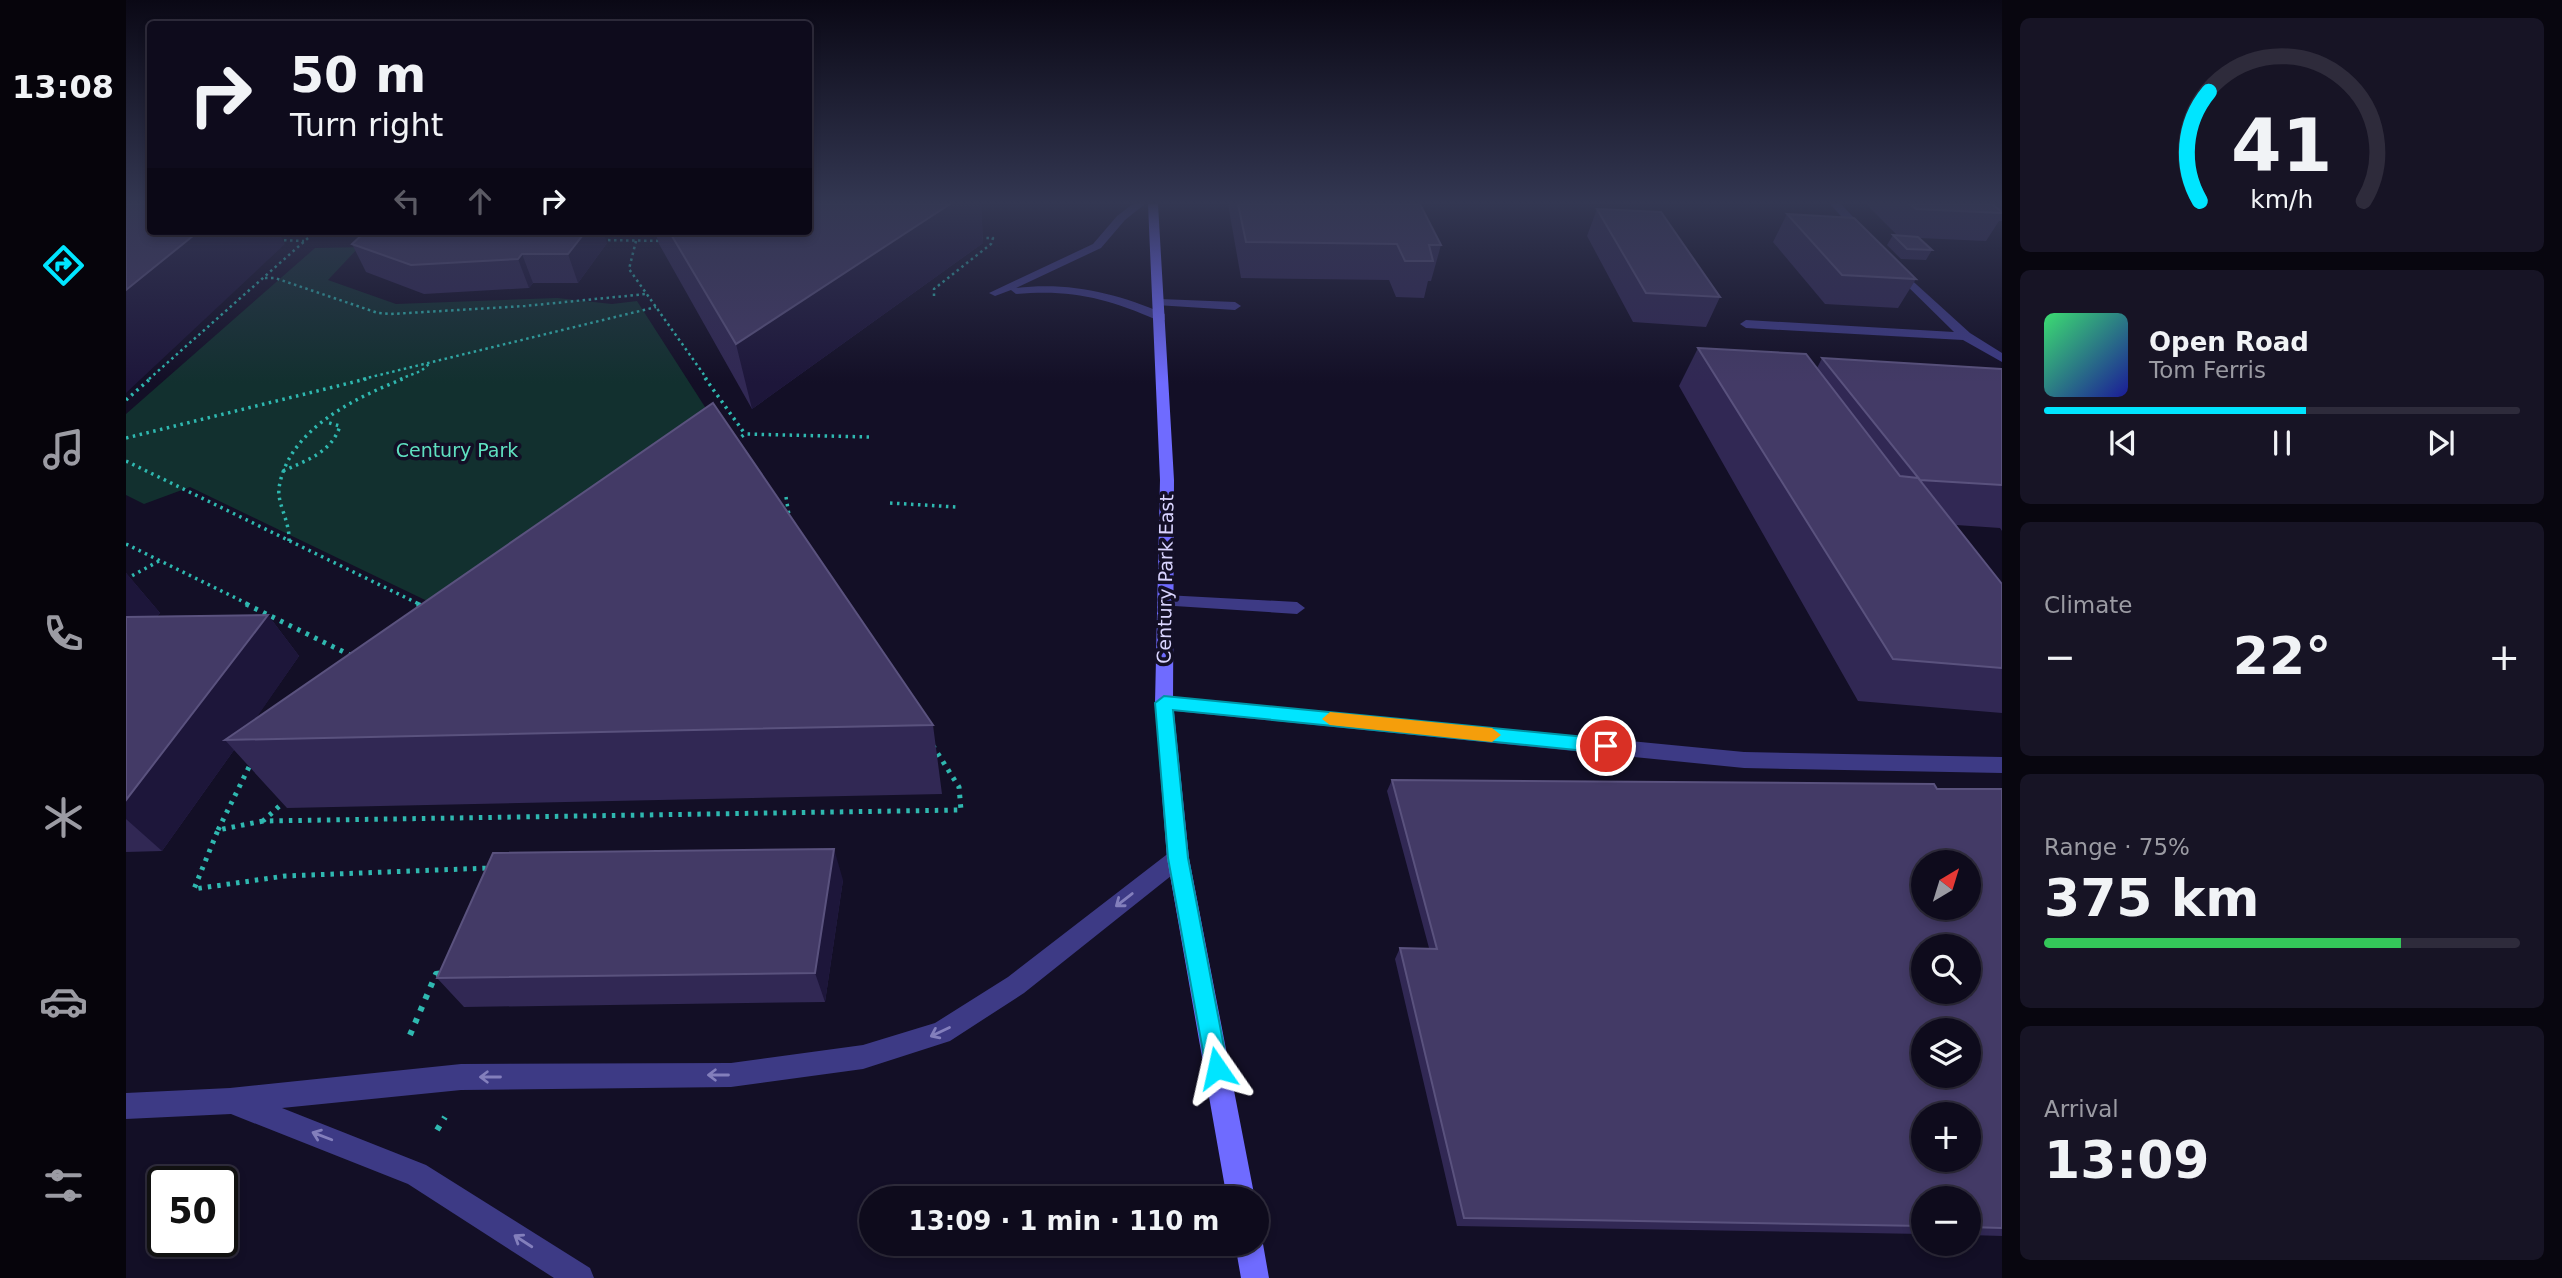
<!DOCTYPE html>
<meta charset="utf-8">
<style>
:root{--surface:#0e0b1c;--page:#171425;--text:#f1f3f6;--muted:#9b9ba3;--line:#2e2b3b;--accent:#00e5ff}
body{margin:0;font-family:"DejaVu Sans",sans-serif;background:var(--page);color:var(--text);height:100vh;display:flex;flex-direction:column;font-size:26px;white-space:nowrap}
*{box-sizing:border-box;margin:0}
p{font-size:23px;color:var(--muted)}
.icon{flex:none;width:38px;height:38px;fill:none;stroke:currentColor;stroke-width:2;stroke-linecap:round;stroke-linejoin:round}
.map{position:relative;flex:1;overflow:hidden}
.panel{display:flex;flex-direction:column;gap:18px;padding:18px;background:#08060f;width:560px}
.panel>*{flex:none}
.banner{position:absolute;left:21px;top:21px;width:665px;height:214px;border-radius:7px;box-shadow:0 4px 10px #0003,0 0 0 2px var(--line);background:#0e0b1c;color:var(--text);overflow:hidden}
.needle{width:46px;rotate:38deg}
.buttons{position:absolute;left:1785px;top:850px;display:grid;gap:14px}
.buttons a{display:grid;place-items:center;width:70px;height:70px;border-radius:50%;background:var(--surface);box-shadow:0 4px 10px #0003,0 0 0 2px var(--line);font-size:35px}
.speed{position:absolute;left:21px;top:1166px;display:flex;gap:14px;font-size:35px;font-weight:700;text-align:center}
.speed>*{display:grid;place-content:center;width:91px;height:91px;border-radius:50%;background:var(--surface);box-shadow:0 4px 10px #0003,0 0 0 2px var(--line);line-height:1}
.speed .limit{border:4px solid #111;border-radius:10px;background:#fff;color:#111}
.pin{position:absolute;display:grid;place-items:center;width:60px;height:60px;color:#fff;margin:-30px;border:4px solid #fff;border-radius:50%;box-shadow:0 2px 7px #0007}
.me{position:absolute;width:77px;margin:-38px;rotate:349deg;stroke-linejoin:round;filter:drop-shadow(0 0 5px #0008)}
.turn{display:flex;align-items:center;gap:24px;height:147px;padding:0 28px;font-size:32px}
.turn .icon{width:91px;height:91px;stroke-width:2.5}
.turn b{display:block;font-size:49px;line-height:60px}
.lanes{display:flex;align-items:center;height:66px;padding:0 28px;background:#0003;justify-content:center;gap:35px;direction:ltr}
.lanes .off{opacity:.35}
.big{font-size:52px;font-weight:700;line-height:1.1}
.panel .tile{flex:1;display:flex;flex-direction:column;justify-content:center;gap:10px;min-width:0;padding:0 24px;border-radius:10px;background:var(--page)}
.panel .dial{align-items:center;gap:0}
.dial svg{height:182px;overflow:visible;fill:none;stroke:var(--line);stroke-width:7;stroke-linecap:round;text-anchor:middle}
.dial text{fill:var(--text);stroke:none}
.song{display:flex;align-items:center;gap:21px}
.cover{width:84px;height:84px;border-radius:10px;background:linear-gradient(135deg,hsl(140 70% 55%),hsl(240 70% 35%))}
.played{height:7px;border-radius:4px;background:linear-gradient(90deg,var(--accent) 55%,var(--line) 55%)}
.keys{display:flex;justify-content:space-around;direction:ltr}
.heat{display:flex;justify-content:space-between;align-items:center;font-size:38px;direction:ltr}
.charge{height:10px;border-radius:5px;background:linear-gradient(90deg,#34c759 75%,var(--line) 0)}
.trip{position:absolute;left:733px;top:1186px;width:410px;height:70px;border-radius:35px;background:var(--surface);box-shadow:0 4px 10px #0003,0 0 0 2px var(--line);font-weight:700;line-height:70px;text-align:center}
main{display:flex;flex:1;min-height:0}
.menu{display:flex;flex-direction:column;width:126px;justify-content:space-around;align-items:center;background:#06040b;color:var(--muted)}
.menu .icon{width:49px;height:49px}
.menu .selected{color:var(--accent)}
.menu b{font-size:32px;color:var(--text)}
.map>svg:first-child{display:block}
</style>
<main>
<nav class="menu">
<b>13:08</b>
<svg class="icon selected" aria-label="directions" viewBox="0 0 24 24"><path d="M12 3l9 9-9 9-9-9zM9 14v-3h6M13 9l2 2-2 2"/></svg>
<svg class="icon" aria-label="music" viewBox="0 0 24 24"><path d="M9 18V5l10-2v13"/><circle cx="6" cy="18" r="3"/><circle cx="16" cy="16" r="3"/></svg>
<svg class="icon" aria-label="phone" viewBox="0 0 24 24"><path d="M5 4h4l2 5-3 2q2 4 5 5l2-3 5 2v4C11 20 4 13 5 4z"/></svg>
<svg class="icon" aria-label="climate" viewBox="0 0 24 24"><path d="M12 3v18M4 7l16 10M4 17L20 7"/></svg>
<svg class="icon" aria-label="car" viewBox="0 0 24 24"><path d="M5 17H2v-5l4-1 3-4h7l3 4 3 1v5h-3M9 17h6M6 11h13"/><circle cx="7" cy="17" r="2"/><circle cx="17" cy="17" r="2"/></svg>
<svg class="icon" aria-label="filters" viewBox="0 0 24 24"><path d="M4 7h16M4 17h16"/><circle cx="9" cy="7" r="2"/><circle cx="15" cy="17" r="2"/></svg>
</nav>
<div class="map">
<svg width="1876" height="1278" viewBox="0 0 1876 1278">
<rect width="100%" height="100%" fill="#130f26"/>
<path fill="#12302f" d="M 233,247 L 202,280 L 270,304 L 431,298 L 486,304 L 511,301 L 579,407 L 579,435 L 347,623 L 64,487 L 18,504 L 0,495 L 0,414 L 189,248 Z"/>
<g fill="none" stroke-linecap="round" stroke-linejoin="round">
<path stroke="#2fb8b0" stroke-width="2.5" stroke-dasharray="2.5 3.5" stroke-linecap="butt" d="M 152,240 L 178,241
M 476,240 L 538,241
M 510,241 L 503,269 L 581,379
M 139,278 L 149,278 L 252,313 L 265,314 L 399,306 L 520,294
M 808,296 L 808,289 L 865,244 L 867,238 L 851,238
M 23,379 L 190,231
M 237,379 L 530,307
M 274,379 L 295,371 L 304,363"/>
<path stroke="#2fb8b0" stroke-width="3.5" stroke-dasharray="2.5 4.5" stroke-linecap="butt" d="M 579,378 L 619,434
M 0,400 L 25,378
M 0,438 L 244,378
M 610,441 L 619,434 L 743,437
M 0,461 L 295,605
M 157,471 C 181,460 205,453 214,426 L 200,422
M 660,497 L 664,521
M 764,503 L 830,507
M 163,541 C 164,521 151,504 153,488 C 162,429 229,398 279,378
M 0,544 L 124,605
M 0,579 L 33,561"/>
<path stroke="#2fb8b0" stroke-width="5" stroke-dasharray="3.5 6" stroke-linecap="butt" d="M 120,604 L 228,657
M 291,604 L 298,607
M 160,800 L 137,821 L 835,810 L 833,787 L 807,746
M 137,821 L 92,830 L 68,889 L 159,876 L 363,868
M 92,830 L 125,763"/>
<path stroke="#2fb8b0" stroke-width="6" stroke-dasharray="5 8" stroke-linecap="butt" d="M 284,1035 L 310,974 L 318,973
M 311,1130 L 319,1117"/>
<path fill="#3d3a85" fill-rule="evenodd" d="M 1007,204 L 1019,204 L 999,220 L 975,248 L 890,288 C 945,282 989,293 1039,314 L 1039,320 L 1031,320 C 981,298 945,289 890,294 L 885,290 L 869,296 L 863,293 L 967,244 L 991,216 Z
M 1704,204 L 1715,204 L 1742,233 L 1742,237 L 1734,237 Z
M 1769,265 L 1844,333 L 1876,353 L 1876,362 L 1837,340 L 1620,328 L 1614,324 L 1620,320 L 1828,332 L 1765,270 L 1765,266 Z
M 1034,299 L 1109,302 L 1115,306 L 1109,310 L 1030,305 L 1028,303 Z
M 1039,595 L 1171,602 L 1179,608 L 1171,614 L 1033,605 L 1031,601 L 1033,597 Z
M 1038,696 L 1618,752 L 1876,757 L 1876,773 L 1618,768 L 1038,710 L 1031,708 L 1029,703 L 1031,698 Z
M 1052,849 L 1060,852 L 1063,858 L 1060,864 L 898,993 L 824,1041 L 737,1069 L 605,1087 L 335,1090 L 156,1108 L 300,1165 L 464,1268 L 468,1278 L 428,1278 L 282,1184 L 105,1114 L 0,1119 L 0,1093 L 104,1088 L 335,1064 L 605,1063 L 737,1045 L 809,1023 L 882,977 L 1044,852 Z"/>
<path fill="#6f6bff" fill-rule="evenodd" d="M 1022,204 L 1032,204 L 1048,480 L 1047,703 L 1063,858 L 1129,1199 L 1101,1199 L 1041,858 L 1029,703 L 1034,480 Z
M 1130,1233 L 1137,1244 L 1143,1278 L 1115,1278 L 1109,1244 L 1130,1244 Z"/>
</g>
<path fill="#312854" d="M 682,204 L 855,204 L 857,243 L 626,409 L 533,244 L 529,231 L 682,231 Z
M 1102,204 L 1294,204 L 1315,245 L 1305,281 L 1302,281 L 1298,298 L 1270,297 L 1263,280 L 1115,278 Z
M 1740,204 L 1876,204 L 1876,221 L 1873,221 L 1860,241 L 1793,238 L 1806,250 L 1800,260 L 1775,259 L 1761,245 L 1767,235 L 1772,236 Z
M 1471,209 L 1594,297 L 1580,327 L 1507,322 L 1461,236 Z
M 1661,214 L 1790,279 L 1772,308 L 1699,304 L 1647,242 Z
M 481,243 L 452,283 L 407,283 L 403,288 L 298,294 L 240,272 L 226,244 Z
M 1572,348 L 1691,368 L 1696,358 L 1876,369 L 1876,531 L 1874,528 L 1830,525 L 1876,584 L 1876,713 L 1732,701 L 1553,386 Z
M 0,573 L 34,613 L 31,616 L 142,615 L 173,656 L 129,719 L 807,725 L 816,794 L 161,808 L 108,750 L 36,851 L 0,852 Z
M 1266,780 L 1876,789 L 1876,1236 L 1843,1235 L 1843,1199 L 1797,1199 L 1797,1234 L 1331,1226 L 1269,959 L 1274,948 L 1303,948 L 1261,791 Z
M 717,880 L 699,1002 L 338,1007 L 311,978 Z"/>
<path fill="#1d163a" d="M 824,204 L 855,204 L 857,243 L 626,409 L 610,344 Z
M 73,231 L 152,231 L 159,244 L 0,393 L 0,290 Z
M 460,231 L 477,231 L 481,243 L 452,283 L 442,254 Z
M 396,254 L 407,283 L 403,288 L 392,259 Z
M 0,573 L 34,613 L 0,652 Z
M 142,615 L 173,656 L 115,740 L 99,740 L 108,750 L 36,851 L 0,819 L 0,800 Z
M 708,849 L 717,880 L 699,1002 L 689,973 Z"/>
<path fill="#433a66" stroke="#5a527e" stroke-width="2" fill-rule="evenodd" d="M 0,204 L 24,204 L 24,231 L 73,231 L 0,290 Z
M 682,204 L 824,204 L 610,344 L 543,231 L 682,231 Z
M 1112,204 L 1294,204 L 1315,245 L 1303,245 L 1307,261 L 1279,261 L 1271,244 L 1120,242 Z
M 1784,204 L 1866,204 L 1876,212 L 1876,213 L 1790,209 Z
M 1471,209 L 1535,212 L 1594,297 L 1520,293 Z
M 1661,214 L 1728,218 L 1790,279 L 1716,275 Z
M 240,231 L 460,231 L 442,254 L 396,254 L 392,259 L 285,265 L 226,244 Z
M 1767,235 L 1792,237 L 1806,250 L 1781,249 Z
M 1572,348 L 1680,354 L 1774,476 L 1792,478 L 1876,584 L 1876,668 L 1767,659 Z
M 1696,358 L 1876,369 L 1876,485 L 1794,480 Z
M 587,403 L 807,725 L 99,740 Z
M 142,615 L 0,800 L 0,617 Z
M 1266,780 L 1808,784 L 1811,789 L 1876,789 L 1876,1228 L 1843,1227 L 1843,1199 L 1797,1199 L 1797,1226 L 1338,1218 L 1274,948 L 1311,949 ZM 1797,863 L 1843,863 L 1843,908 L 1797,908 ZM 1797,947 L 1843,947 L 1843,992 L 1797,992 ZM 1797,1031 L 1843,1031 L 1843,1076 L 1797,1076 ZM 1797,1115 L 1843,1115 L 1843,1160 L 1797,1160 Z
M 708,849 L 689,973 L 311,978 L 367,853 Z"/>
<defs><path id="oneway-shaft" d="M-6 0H5M1.5-3L5.5 0L1.5 3" fill="none" stroke-width="1.6" stroke-linecap="round" stroke-linejoin="round" transform="scale(1.75)"/></defs>
<g stroke="#837fbc">
<use href="#oneway-shaft" transform="translate(998 900) rotate(142)"/>
<use href="#oneway-shaft" transform="translate(814 1032) rotate(155)"/>
<use href="#oneway-shaft" transform="translate(592 1075) rotate(180)"/>
<use href="#oneway-shaft" transform="translate(364 1077) rotate(180)"/>
<use href="#oneway-shaft" transform="translate(196 1136) rotate(-159)"/>
<use href="#oneway-shaft" transform="translate(397 1241) rotate(-147)"/>
</g>
<linearGradient id="sky" x2="0" y2="1"><stop stop-color="#0a0815"/><stop offset="0.53" stop-color="#333752"/><stop offset="1" stop-color="#333752" stop-opacity="0"/></linearGradient>
<rect width="1876" height="383" fill="url(#sky)"/>
<path fill="#00e5ff" stroke="#0095a6" stroke-width="2" d="M 1038,696 L 1480,739 L 1489,746 L 1480,753 L 1047,710 L 1062,858 L 1102,1068 L 1099,1076 L 1091,1079 L 1083,1076 L 1080,1068 L 1042,858 L 1029,703 Z"/>
<path fill="#f59e0b" d="M 1204,712 L 1366,728 L 1375,735 L 1366,742 L 1204,725 L 1196,719 Z"/>
<g text-anchor="middle" stroke-width="7" stroke-linejoin="round" paint-order="stroke">
<g font-size="19" fill="#5fe0c0" stroke="#130f26">
<text x="331" y="457">Century Park</text>
</g>
<g font-size="19" fill="#d9d4ff" stroke="#130f26">
<text transform="translate(1039 579) rotate(-89)" y="7">Century Park East</text>
</g>
</g>
</svg>
<div class="buttons">
<a><svg class="needle" viewBox="-14 -14 28 28"><path d="M0-13l5 13h-10z" fill="#e53935"/><path d="M0 13l5-13h-10z" fill="#9b9ba3"/></svg></a>
<a><svg class="icon" aria-label="search" viewBox="0 0 24 24"><circle cx="10" cy="10" r="6"/><path d="M15 15l6 6"/></svg></a>
<a><svg class="icon" aria-label="layers" viewBox="0 0 24 24"><path d="M12 4l9 5-9 5-9-5zM3 14l9 5 9-5"/></svg></a>
<a>+</a>
<a>−</a>
</div>
<div class="speed"><div class="limit">50</div></div>
<div class="pin" style="left:1480px;top:746px;background:#d93025"><svg class="icon" aria-label="arrive" viewBox="0 0 24 24"><path d="M6 21V4h12l-3 4 3 4H6"/></svg></div>
<svg class="me" style="left:1091px;top:1068px" viewBox="-20 -20 40 40"><path d="M0-17L14 15 0 8-14 15z" fill="#00e5ff" stroke="#fff" stroke-width="4"/></svg>
<div class="trip">13:09 · 1 min · 110 m</div>
<div class="banner">
<div class="turn"><svg class="icon" aria-label="right" viewBox="0 0 24 24"><path d="M7 20v-9h11M14 6l5 5-5 5"/></svg><div><b>50 m</b>Turn right</div></div>
<div class="lanes"><svg class="icon off" aria-label="left" viewBox="0 0 24 24"><path d="M17 20v-9H6M10 6l-5 5 5 5"/></svg><svg class="icon off" aria-label="ahead" viewBox="0 0 24 24"><path d="M12 20V5M6 11l6-6 6 6"/></svg><svg class="icon" aria-label="right" viewBox="0 0 24 24"><path d="M7 20v-9h11M14 6l5 5-5 5"/></svg></div>
</div>
</div>
<section class="panel">
<div class="tile dial"><svg viewBox="0 0 100 80">
<path d="M14 69A42 42 0 1 1 86 69"/>
<path d="M14 69A42 42 0 0 1 18 21" stroke="#00e5ff"/>
<text x="50" y="56" font-size="32" font-weight="700">41</text>
<text x="50" y="72" font-size="11">km/h</text>
</svg></div>
<div class="tile">
<div class="song"><i class="cover"></i><div><b>Open Road</b><p>Tom Ferris</p></div></div>
<div class="played"></div>
<div class="keys"><svg class="icon" aria-label="previous" viewBox="0 0 24 24"><path d="M18 5L8 12l10 7zM5 5v14"/></svg><svg class="icon" aria-label="pause" viewBox="0 0 24 24"><path d="M8 5v14M16 5v14"/></svg><svg class="icon" aria-label="next" viewBox="0 0 24 24"><path d="M6 5l10 7-10 7zM19 5v14"/></svg></div>
</div>
<div class="tile"><p>Climate</p>
<div class="heat"><a>−</a><b class="big">22°</b><a>+</a></div>
</div>
<div class="tile"><p>Range · 75%</p><b class="big">375 km</b><div class="charge"></div></div>
<div class="tile"><p>Arrival</p><b class="big">13:09</b></div>
</section>
</main>
